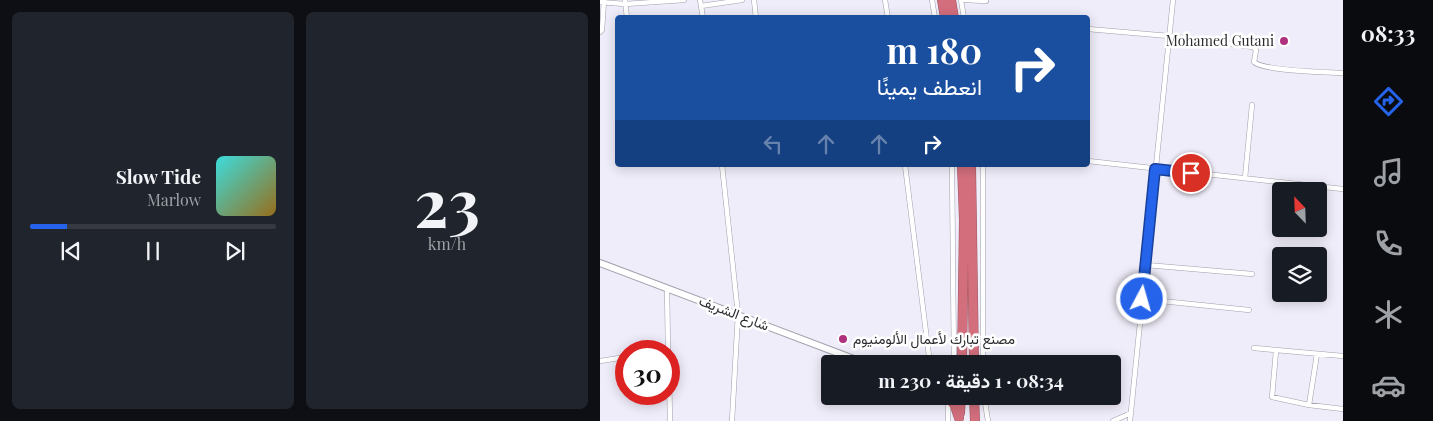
<!DOCTYPE html>
<html lang="ar">
<meta charset="utf-8">
<style>
:root{--surface:#171b24;--page:#20242c;--text:#f1f3f6;--muted:#9ea1a6;--line:#363941;--accent:#2563eb}
body{margin:0;font-family:"Playfair Display",Vazirmatn,serif;background:var(--page);color:var(--text);direction:rtl;height:100vh;display:flex;flex-direction:column;font-size:19px;white-space:nowrap}
*{box-sizing:border-box;margin:0}
p{font-size:16px;color:var(--muted)}
.icon{flex:none;width:28px;height:28px;fill:none;stroke:currentColor;stroke-width:2;stroke-linecap:round;stroke-linejoin:round}
.map{position:relative;flex:1;overflow:hidden;direction:ltr}
.details{display:flex;flex-direction:column;gap:12px;padding:12px;background:#0d0f14;width:600px}
.details>*{flex:none}
.top-card{position:absolute;left:15px;top:15px;width:475px;height:152px;border-radius:5px;box-shadow:0 2px 12px #0003;direction:rtl;background:#1a4fa0;color:#fff;overflow:hidden}
.needle{width:32px;rotate:337deg}
.controls{position:absolute;left:672px;top:182px;display:grid;gap:10px}
.controls a{display:grid;place-items:center;width:55px;height:55px;border-radius:5px;background:var(--surface);box-shadow:0 2px 12px #0003;font-size:25px}
.speed{position:absolute;left:15px;top:340px;display:flex;gap:10px;font-size:25px;font-weight:700;text-align:center}
.speed>*{display:grid;place-content:center;width:65px;height:65px;border-radius:50%;background:var(--surface);box-shadow:0 2px 12px #0003;line-height:1}
.speed .limit{border:8px solid #d22;background:#fff;color:#111}
.pin{position:absolute;display:grid;place-items:center;width:42px;height:42px;color:#fff;margin:-21px;border:2px solid #fff;border-radius:50%;box-shadow:0 1px 5px #0007}
.me{position:absolute;width:55px;margin:-28px;rotate:6deg;stroke-linejoin:round;filter:drop-shadow(0 0 4px #0008)}
.turn{display:flex;align-items:center;gap:18px;height:105px;padding:0 25px;font-size:22px}
.turn .icon{width:65px;height:65px;stroke-width:2.5}
.turn b{display:block;font-size:35px;line-height:42px}
.lanes{display:flex;align-items:center;height:48px;padding:0 25px;background:#0003;justify-content:center;gap:25px;direction:ltr}
.lanes .off{opacity:.35}
.details .tile{flex:1;display:flex;flex-direction:column;justify-content:center;gap:8px;min-width:0;padding:0 18px;border-radius:8px;background:var(--page)}
.details .dial{align-items:center;gap:0}
.dial b{font-size:65px;line-height:1}
.song{display:flex;align-items:center;gap:15px}
.cover{width:60px;height:60px;border-radius:8px;background:linear-gradient(135deg,hsl(180 70% 55%),hsl(40 70% 35%))}
.played{height:5px;border-radius:2px;background:linear-gradient(90deg,var(--accent) 15%,var(--line) 15%)}
.keys{display:flex;justify-content:space-around;direction:ltr}
.details .tiles{flex:1;display:grid;gap:12px;grid-template-columns:repeat(2,1fr)}
.trip{position:absolute;left:221px;top:355px;width:300px;height:50px;border-radius:5px;background:var(--surface);box-shadow:0 2px 12px #0003;font-weight:700;line-height:50px;text-align:center;direction:rtl}
main{display:flex;flex:1;min-height:0}
.dock{display:flex;flex-direction:column;width:90px;justify-content:space-around;align-items:center;background:#090b0e;color:var(--muted)}
.dock .icon{width:35px;height:35px}
.dock .on{color:var(--accent)}
.dock b{font-size:22px;color:var(--text)}
.map>svg:first-child{display:block}
</style>
<main>
<nav class="dock">
<b>08:33</b>
<svg class="icon on" aria-label="directions" viewBox="0 0 24 24"><path d="M12 3l9 9-9 9-9-9zM9 14v-3h6M13 9l2 2-2 2"/></svg>
<svg class="icon" aria-label="music" viewBox="0 0 24 24"><path d="M9 18V5l10-2v13"/><circle cx="6" cy="18" r="3"/><circle cx="16" cy="16" r="3"/></svg>
<svg class="icon" aria-label="phone" viewBox="0 0 24 24"><path d="M5 4h4l2 5-3 2q2 4 5 5l2-3 5 2v4C11 20 4 13 5 4z"/></svg>
<svg class="icon" aria-label="climate" viewBox="0 0 24 24"><path d="M12 3v18M4 7l16 10M4 17L20 7"/></svg>
<svg class="icon" aria-label="car" viewBox="0 0 24 24"><path d="M5 17H2v-5l4-1 3-4h7l3 4 3 1v5h-3M9 17h6M6 11h13"/><circle cx="7" cy="17" r="2"/><circle cx="17" cy="17" r="2"/></svg>
</nav>
<div class="map">
<svg width="743" height="421" viewBox="0 0 743 421">
<rect width="100%" height="100%" fill="#f0edfa"/>
<g fill="none" stroke-linecap="round" stroke-linejoin="round">
<defs>
<path id="street" d="M 25,0 L 27,18
M 100,0 L 103,18
M 154,0 L 156,18
M 285,0 L 288,18
M 332,0 L 335,18
M 361,0 L 364,18
M 365,0 L 386,1
M 0,2 L 25,4 L 84,0
M 101,6 L 142,0
M 488,29 L 569,36 L 653,47 L 656,50 L 654,62 C 663,71 727,72 743,73
M 0,32 L 2,30 L 4,0
M 488,161 L 743,189
M 122,165 L 138,314 L 132,421
M 305,165 L 330,364
M 352,165 L 354,364
M 645,178 L 652,105
M 546,265 L 652,274
M 67,288 L 68,351
M 542,299 L 649,310
M 654,348 L 743,356
M 676,351 L 672,397 L 709,405 L 743,409
M 0,361 L 26,357
M 383,364 L 383,165
M 69,372 L 70,421
M 384,396 L 388,421
M 348,400 L 348,421
M 709,405 L 717,354
M 513,421 L 531,413
M 530,421 L 573,0"/>
<path id="secondary" d="M 0,263 L 267,364"/>
<path id="highway" d="M 342,0 L 345,18
M 351,0 L 354,18
M 362,165 L 364,220 L 362,364
M 371,165 L 374,364
M 346,396 L 355,406 L 359,418
M 374,396 L 375,421
M 360,413 L 361,396"/>
</defs>
<use href="#street" stroke="#a19eaa" stroke-width="5.5"/>
<use href="#secondary" stroke="#a19eaa" stroke-width="8"/>
<use href="#highway" stroke="#995762" stroke-width="10"/>
<use href="#street" stroke="#fff" stroke-width="4.5"/>
<use href="#secondary" stroke="#fff" stroke-width="6"/>
<use href="#highway" stroke="#d36e7d" stroke-width="9"/>
</g>
<g fill="none" stroke-linecap="round" stroke-linejoin="round">
<defs>
<path id="route" d="M 542,299 L 555,169 L 591,173"/>
</defs>
<use href="#route" stroke="#184099" stroke-width="12"/>
<use href="#route" stroke="#2563eb" stroke-width="9"/>
</g>
<g fill="#af307d" stroke="#fff" stroke-width="2">
<circle cx="684" cy="41" r="5"/>
<circle cx="243" cy="339" r="5"/>
</g>
<g text-anchor="middle" stroke-width="5" stroke-linejoin="round" paint-order="stroke">
<g font-size="14" fill="#2c2b30" stroke="#fff" text-anchor="end">
<text x="674" y="46">Mohamed Gutani</text>
<text x="253" y="344" text-anchor="start">مصنع تبارك لأعمال الألومنيوم</text>
</g>
<g font-size="14" fill="#2c2b30" stroke="#fff">
<text transform="translate(134 313) rotate(21)" y="5">شارع الشريف</text>
</g>
</g>
</svg>
<div class="controls">
<a><svg class="needle" viewBox="-14 -14 28 28"><path d="M0-13l5 13h-10z" fill="#e53935"/><path d="M0 13l5-13h-10z" fill="#9ea1a6"/></svg></a>
<a><svg class="icon" aria-label="layers" viewBox="0 0 24 24"><path d="M12 4l9 5-9 5-9-5zM3 14l9 5 9-5"/></svg></a>
</div>
<div class="speed"><div class="limit">30</div></div>
<div class="pin" style="left:591px;top:173px;background:#d93025"><svg class="icon" aria-label="arrive" viewBox="0 0 24 24"><path d="M6 21V4h12l-3 4 3 4H6"/></svg></div>
<svg class="me" style="left:542px;top:299px" viewBox="-20 -20 40 40"><circle r="17" fill="#2563eb" stroke="#fff" stroke-width="3"/><path d="M0-11L8 9 0 5-8 9z" fill="#fff"/></svg>
<div class="trip">08:34 · 1 دقيقة · 230 m</div>
<div class="top-card">
<div class="turn"><svg class="icon" aria-label="right" viewBox="0 0 24 24"><path d="M7 20v-9h11M14 6l5 5-5 5"/></svg><div><b>180 m</b>انعطف يمينًا</div></div>
<div class="lanes"><svg class="icon off" aria-label="left" viewBox="0 0 24 24"><path d="M17 20v-9H6M10 6l-5 5 5 5"/></svg><svg class="icon off" aria-label="ahead" viewBox="0 0 24 24"><path d="M12 20V5M6 11l6-6 6 6"/></svg><svg class="icon off" aria-label="ahead" viewBox="0 0 24 24"><path d="M12 20V5M6 11l6-6 6 6"/></svg><svg class="icon" aria-label="right" viewBox="0 0 24 24"><path d="M7 20v-9h11M14 6l5 5-5 5"/></svg></div>
</div>
</div>
<section class="details">
<div class="tiles">
<div class="tile dial"><b>23</b><p>km/h</p></div>
<div class="tile">
<div class="song"><i class="cover"></i><div><b>Slow Tide</b><p>Marlow</p></div></div>
<div class="played"></div>
<div class="keys"><svg class="icon" aria-label="previous" viewBox="0 0 24 24"><path d="M18 5L8 12l10 7zM5 5v14"/></svg><svg class="icon" aria-label="pause" viewBox="0 0 24 24"><path d="M8 5v14M16 5v14"/></svg><svg class="icon" aria-label="next" viewBox="0 0 24 24"><path d="M6 5l10 7-10 7zM19 5v14"/></svg></div>
</div>
</div>
</section>
</main>
